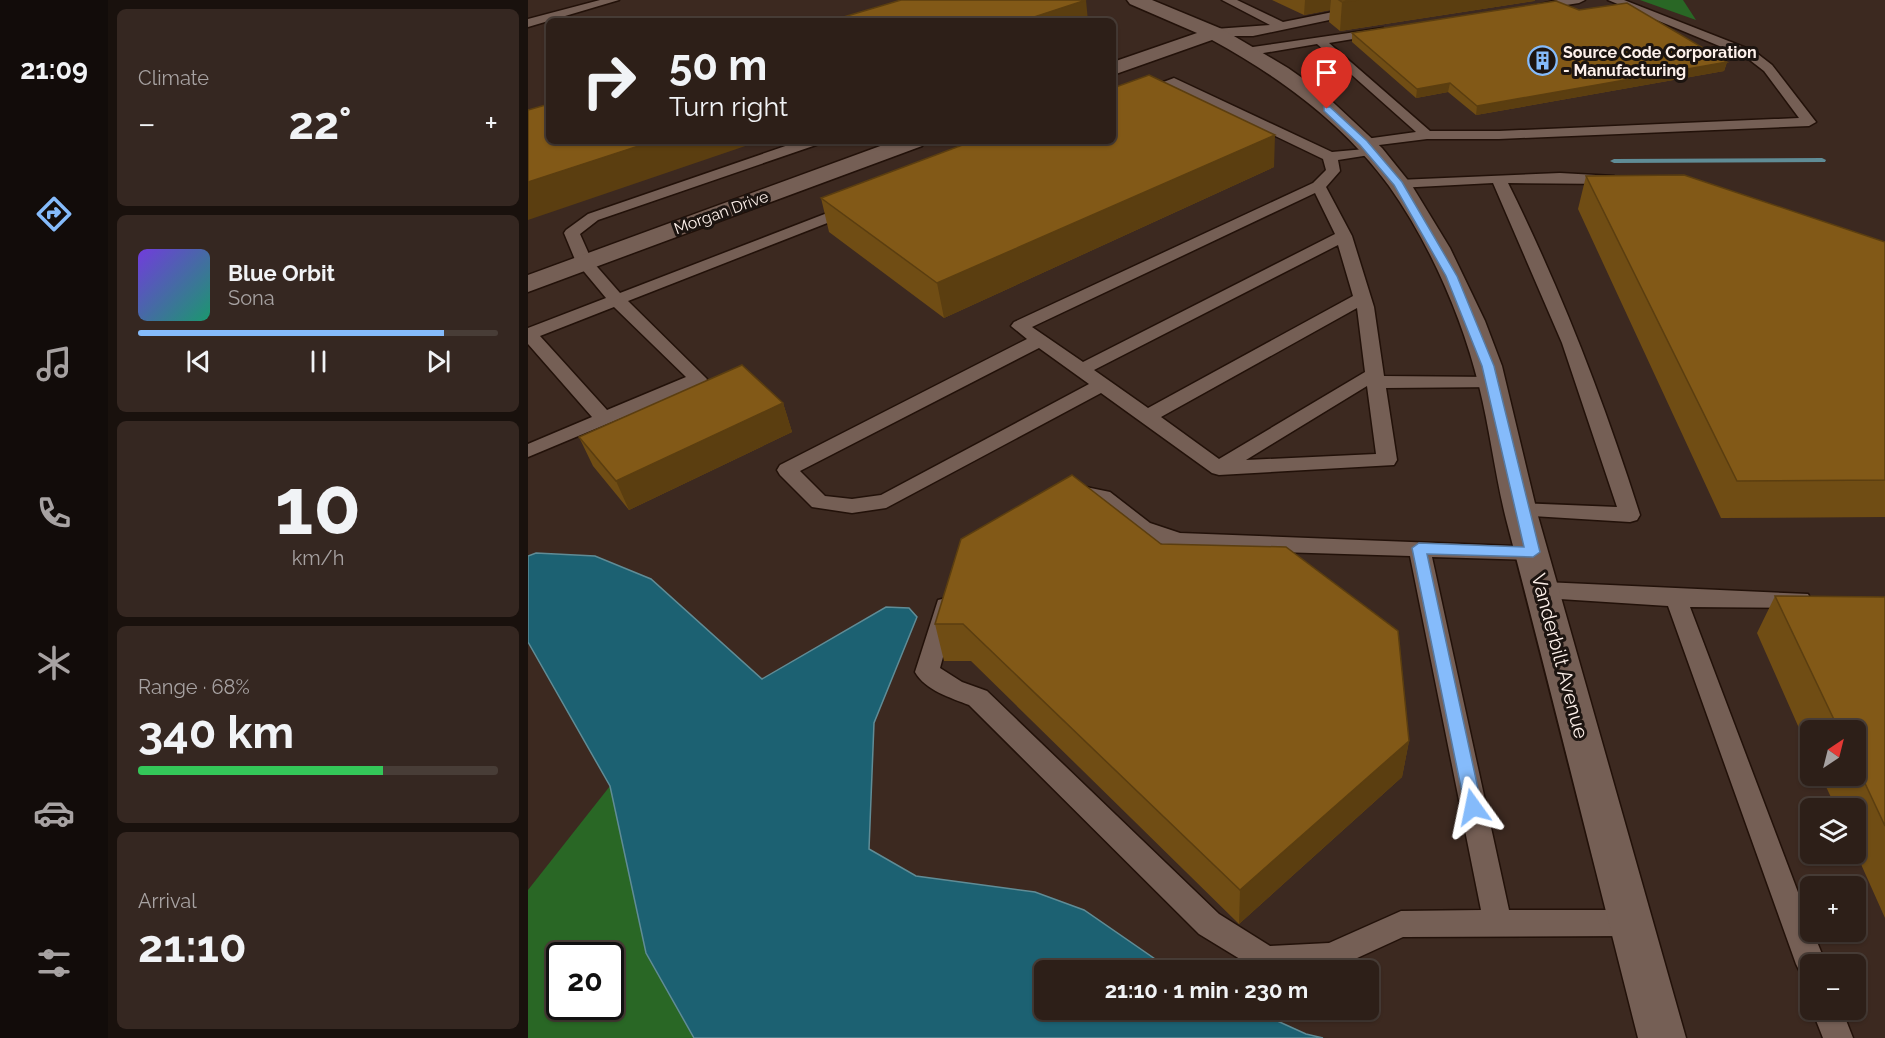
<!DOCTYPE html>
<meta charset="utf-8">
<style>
:root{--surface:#2d1f18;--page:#352721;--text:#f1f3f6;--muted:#a7a2a2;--line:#483d37;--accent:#85bbfb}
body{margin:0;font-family:Raleway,sans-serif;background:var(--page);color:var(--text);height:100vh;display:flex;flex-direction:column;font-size:22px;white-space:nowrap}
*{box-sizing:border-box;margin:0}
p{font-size:20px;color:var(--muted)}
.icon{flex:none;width:33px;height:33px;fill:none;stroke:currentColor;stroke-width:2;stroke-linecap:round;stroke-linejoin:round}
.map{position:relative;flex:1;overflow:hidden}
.drawer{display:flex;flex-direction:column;gap:9px;padding:9px;background:#19110d;width:420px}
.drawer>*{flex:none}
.banner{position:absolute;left:18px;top:18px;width:570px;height:126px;border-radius:9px;box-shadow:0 2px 4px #0004,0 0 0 2px var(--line);background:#2d1f18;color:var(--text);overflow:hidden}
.needle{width:39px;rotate:35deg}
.controls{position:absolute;left:1272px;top:720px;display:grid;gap:12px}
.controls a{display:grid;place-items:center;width:66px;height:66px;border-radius:9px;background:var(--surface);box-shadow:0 2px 4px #0004,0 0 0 2px var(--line);font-size:30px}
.speed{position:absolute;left:18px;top:942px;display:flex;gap:12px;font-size:30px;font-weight:700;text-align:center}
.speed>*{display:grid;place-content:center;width:78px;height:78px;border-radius:50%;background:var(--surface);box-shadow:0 2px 4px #0004,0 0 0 2px var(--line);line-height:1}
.speed .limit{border:3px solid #111;border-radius:9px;background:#fff;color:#111}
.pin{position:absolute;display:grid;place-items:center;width:51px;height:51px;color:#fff;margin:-62px -26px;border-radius:50% 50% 50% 0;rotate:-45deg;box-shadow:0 0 6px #0007}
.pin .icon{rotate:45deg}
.me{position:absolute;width:66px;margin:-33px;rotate:348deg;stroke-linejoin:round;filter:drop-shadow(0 0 4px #0008)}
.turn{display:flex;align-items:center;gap:21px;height:126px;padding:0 24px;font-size:27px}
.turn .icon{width:78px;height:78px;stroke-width:2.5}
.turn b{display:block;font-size:42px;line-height:51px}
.big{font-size:45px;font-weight:700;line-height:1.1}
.drawer .tile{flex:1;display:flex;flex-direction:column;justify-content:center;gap:9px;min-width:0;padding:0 21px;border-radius:9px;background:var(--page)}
.drawer .dial{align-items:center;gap:0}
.dial b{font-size:78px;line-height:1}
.song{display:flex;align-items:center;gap:18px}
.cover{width:72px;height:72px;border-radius:9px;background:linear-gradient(135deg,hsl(260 70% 55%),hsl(160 70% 35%))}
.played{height:6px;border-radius:3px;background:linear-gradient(90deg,var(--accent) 85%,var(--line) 85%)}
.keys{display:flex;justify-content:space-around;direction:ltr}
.heat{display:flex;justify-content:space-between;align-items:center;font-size:33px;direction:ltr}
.charge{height:9px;border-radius:4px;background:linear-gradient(90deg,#34c759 68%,var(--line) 0)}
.trip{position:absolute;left:506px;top:960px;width:345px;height:60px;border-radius:9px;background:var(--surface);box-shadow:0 2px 4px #0004,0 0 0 2px var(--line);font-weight:700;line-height:60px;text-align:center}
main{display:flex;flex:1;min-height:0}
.menu{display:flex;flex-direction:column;width:108px;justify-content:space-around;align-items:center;background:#120c0a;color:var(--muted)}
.menu .icon{width:42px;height:42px}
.menu .selected{color:var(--accent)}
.menu b{font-size:27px;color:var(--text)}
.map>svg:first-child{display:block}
</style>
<main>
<nav class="menu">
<b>21:09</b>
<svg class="icon selected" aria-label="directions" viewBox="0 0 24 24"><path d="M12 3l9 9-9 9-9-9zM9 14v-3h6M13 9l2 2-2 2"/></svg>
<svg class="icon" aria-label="music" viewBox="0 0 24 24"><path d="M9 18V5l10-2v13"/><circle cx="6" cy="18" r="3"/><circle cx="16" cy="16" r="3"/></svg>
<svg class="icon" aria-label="phone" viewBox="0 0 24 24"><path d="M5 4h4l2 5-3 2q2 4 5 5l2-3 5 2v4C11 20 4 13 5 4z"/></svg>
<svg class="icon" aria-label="climate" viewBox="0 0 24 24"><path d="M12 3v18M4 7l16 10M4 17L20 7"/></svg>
<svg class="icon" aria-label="car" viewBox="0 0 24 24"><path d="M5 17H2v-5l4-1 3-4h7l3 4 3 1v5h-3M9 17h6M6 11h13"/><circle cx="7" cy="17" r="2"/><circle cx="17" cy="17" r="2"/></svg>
<svg class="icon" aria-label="filters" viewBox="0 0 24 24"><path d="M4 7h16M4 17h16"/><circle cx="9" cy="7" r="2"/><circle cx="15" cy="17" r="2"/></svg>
</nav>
<section class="drawer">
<div class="tile"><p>Climate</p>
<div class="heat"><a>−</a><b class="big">22°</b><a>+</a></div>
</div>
<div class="tile">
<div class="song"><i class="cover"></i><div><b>Blue Orbit</b><p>Sona</p></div></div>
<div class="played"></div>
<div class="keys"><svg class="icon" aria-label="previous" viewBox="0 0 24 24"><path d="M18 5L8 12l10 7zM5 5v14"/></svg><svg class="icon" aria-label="pause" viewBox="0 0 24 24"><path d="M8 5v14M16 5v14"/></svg><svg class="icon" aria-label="next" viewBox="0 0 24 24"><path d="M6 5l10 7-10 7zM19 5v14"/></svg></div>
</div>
<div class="tile dial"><b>10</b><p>km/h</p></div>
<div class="tile"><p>Range · 68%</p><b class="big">340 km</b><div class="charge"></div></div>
<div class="tile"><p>Arrival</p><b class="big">21:10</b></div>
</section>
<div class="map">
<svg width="1357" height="1038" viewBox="0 0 1357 1038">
<rect width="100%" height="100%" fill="#3c2920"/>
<path fill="#296725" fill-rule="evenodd" d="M 1112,0 L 1155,0 L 1168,20 Z
M 82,786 L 118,953 L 166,1038 L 0,1038 L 0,890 ZM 32,956 L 82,956 L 82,1006 L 32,1006 Z"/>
<path fill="#1c6172" stroke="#608c96" stroke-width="1.5" d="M 8,553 L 67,556 L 123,579 L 234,679 L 358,607 L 381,608 L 389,617 L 346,723 L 341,849 L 388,876 L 507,892 L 556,910 L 643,970 L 516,970 L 516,1010 L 725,1010 L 778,1034 L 795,1038 L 166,1038 L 118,953 L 82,786 L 0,642 L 0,556 Z"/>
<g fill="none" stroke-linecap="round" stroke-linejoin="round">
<path fill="#608c96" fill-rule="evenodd" d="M 1294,158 L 1298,160 L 1297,162 L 1086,163 L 1082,161 L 1086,159 Z"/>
<defs>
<path id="lane" d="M 72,0 L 91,0 L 0,27 L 0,19 Z
M 694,0 L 709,0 L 755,22 L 865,0 L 888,0 L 882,3 L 725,36 L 683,36 L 681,33 L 687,29 L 742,25 Z
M 1030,0 L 1057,0 L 1051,3 L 1007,10 L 1001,7 Z
M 1080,0 L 1096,0 L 1226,51 L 1244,65 L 1288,122 L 1281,126 L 971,139 L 899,139 L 835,147 L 830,146 L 830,140 L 888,132 L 789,44 L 718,56 L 712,52 L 718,48 L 855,28 L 855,34 L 801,43 L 902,131 L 971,131 L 1271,118 L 1236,71 L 1218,57 Z
M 646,78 L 804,152 L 848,148 L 848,154 L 810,160 L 812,171 L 798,187 L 824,236 L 846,307 L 856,376 L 964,377 L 973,383 L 971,387 L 858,388 L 869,460 L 866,465 L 691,475 L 684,473 L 573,393 L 358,508 L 324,513 L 284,507 L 252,475 L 249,470 L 252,465 L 499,339 L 483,326 L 486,322 L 785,183 L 798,170 L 795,159 L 646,87 L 585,110 L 585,101 ZM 787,193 L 807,234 L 555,362 L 504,327 ZM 810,245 L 825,296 L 620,408 L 566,370 ZM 829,308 L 837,372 L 691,459 L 633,417 ZM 511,348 L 561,384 L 353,495 L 324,499 L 297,496 L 272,471 ZM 839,386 L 848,454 L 718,460 Z
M 272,141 L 293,141 L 291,144 L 70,220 L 52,234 L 64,261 L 92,293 L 320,205 L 330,205 L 333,208 L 330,211 L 100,301 L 179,379 L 177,383 L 0,457 L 0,444 L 64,417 L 0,344 L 0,328 L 78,298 L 48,262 L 36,233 L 38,230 L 60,214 ZM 86,307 L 158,377 L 79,410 L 12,336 Z
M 1032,173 L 1086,176 L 1093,180 L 1086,184 L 980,183 C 1033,290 1076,401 1112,515 L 1109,520 L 1102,522 L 986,515 L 983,510 L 986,505 L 993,503 L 1089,507 L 1034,343 L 965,183 L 870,188 L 863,184 L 870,180 Z
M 553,486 L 582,492 L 622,523 L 652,533 L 1013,547 L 1016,552 L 1013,557 L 1005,560 L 904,557 L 981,910 L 1103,910 L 1113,913 L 1117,923 L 1113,933 L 1103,936 L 875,937 L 803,970 L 730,970 L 671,934 L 441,705 C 423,698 397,690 387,672 L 410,600 L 418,598 L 426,600 L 429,606 L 412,668 L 434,682 L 459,691 L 691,914 L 742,946 L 801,943 L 873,911 L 953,910 L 882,556 L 652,549 L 617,539 L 567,502 L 555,500 L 541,504 L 534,502 L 531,497 L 534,492 Z
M 1016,582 L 1280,594 L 1283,600 L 1280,606 L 1272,608 L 1162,607 L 1282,924 L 1282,932 L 1285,932 L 1298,964 L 1282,964 L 1282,978 L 1273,974 L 1268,964 L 1140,606 L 1016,598 L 1008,596 L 1005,590 L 1008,584 Z
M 1284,1010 L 1314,1010 L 1325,1038 L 1295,1038 Z"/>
<path id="street" d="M 599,0 L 624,0 L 694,29 L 760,68 L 794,92 L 854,148 L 883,184 L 922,248 L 957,321 L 974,366 L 1010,516 L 1158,1038 L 1110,1038 C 1066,865 1023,691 978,519 C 967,475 962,430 951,386 C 934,317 902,244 861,186 C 815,123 752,77 684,40 L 585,75 L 585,62 L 669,33 L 602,4 Z
M 366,141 L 397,141 L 394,146 L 0,292 L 0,275 Z"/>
</defs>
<use href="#lane" stroke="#221109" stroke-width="3"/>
<use href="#street" stroke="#221109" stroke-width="3"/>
<use href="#lane" fill="#755f55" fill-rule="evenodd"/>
<use href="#street" fill="#755f55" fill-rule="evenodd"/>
</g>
<path fill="#704d14" d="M 744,0 L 1007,0 L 1006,1 L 812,31 L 801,22 L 802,10 L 776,15 Z
M 1051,10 L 1199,62 L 1196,71 L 948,115 L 920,92 L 888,98 L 824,42 L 824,33 Z
M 746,167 L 416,318 L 301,232 L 293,198 Z
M 1058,176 L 1357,242 L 1357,517 L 1193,518 L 1050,209 Z
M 255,403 L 264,432 L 101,510 L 65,466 L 51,437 Z
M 544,475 L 881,741 L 874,777 L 711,924 L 443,661 L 416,661 L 407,624 Z
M 1247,596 L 1357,597 L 1357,918 L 1328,853 L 1328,808 L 1308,808 L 1293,776 L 1328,776 L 1328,730 L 1282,730 L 1282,753 L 1229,633 Z"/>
<path fill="#5b3e10" d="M 558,0 L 560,21 L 494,21 Z
M 777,0 L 803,0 L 802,10 L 776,15 Z
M 811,0 L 1007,0 L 1006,1 L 812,31 L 814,2 Z
M 1199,62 L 1196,71 L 948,115 L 949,106 Z
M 922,83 L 920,92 L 888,98 L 889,89 Z
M 747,135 L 746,167 L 416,318 L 409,283 Z
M 126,141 L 232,141 L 0,220 L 0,182 Z
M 255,403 L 264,432 L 101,510 L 88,481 Z
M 881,741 L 874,777 L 711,924 L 712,890 Z"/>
<path fill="#825917" stroke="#5b3e10" stroke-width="1.5" d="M 373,0 L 558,0 L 494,21 L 302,21 Z
M 811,0 L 830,0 L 814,2 Z
M 1028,1 L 1051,10 L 1099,3 L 1199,62 L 949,106 L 922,83 L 889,89 L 824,33 Z
M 621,75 L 747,135 L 409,283 L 293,198 L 445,141 L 585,141 L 585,88 Z
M 21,104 L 21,141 L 126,141 L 0,182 L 0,110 Z
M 1156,175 L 1357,242 L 1357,480 L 1209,481 L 1058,176 Z
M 214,365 L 255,403 L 88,481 L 51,437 Z
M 544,475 L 633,544 L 758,547 L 870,631 L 881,741 L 712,890 L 435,624 L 407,624 L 433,539 Z
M 1247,596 L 1357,597 L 1357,826 L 1328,764 L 1328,730 L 1311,730 Z"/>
<path fill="#85bbfb" stroke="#567aa3" stroke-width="1.5" d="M 796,107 L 802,107 L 839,141 L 874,182 L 929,276 L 966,366 L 1012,552 L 1005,557 L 899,554 L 954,807 L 951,812 L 945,814 L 939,812 L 937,807 L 884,548 L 891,543 L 996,547 L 954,366 L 918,276 L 866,185 L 832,145 L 796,111 Z"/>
<defs>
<symbol id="building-ring" viewBox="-11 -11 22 22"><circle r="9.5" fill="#1c1410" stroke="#85bbfb" stroke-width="1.5"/><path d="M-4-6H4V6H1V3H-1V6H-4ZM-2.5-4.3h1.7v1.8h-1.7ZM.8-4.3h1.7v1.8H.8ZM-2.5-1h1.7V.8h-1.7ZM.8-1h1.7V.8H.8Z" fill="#85bbfb"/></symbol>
</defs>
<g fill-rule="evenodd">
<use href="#building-ring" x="998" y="44" width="33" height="33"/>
</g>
<g text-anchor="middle" stroke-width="6" stroke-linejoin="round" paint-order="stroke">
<g font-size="16" font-weight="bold" fill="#fdf0ea" stroke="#1c1410" text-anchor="start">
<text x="1035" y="58">Source Code Corporation<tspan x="1035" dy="18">- Manufacturing</tspan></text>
</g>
<g font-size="16" fill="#fdf0ea" stroke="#1c1410">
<text transform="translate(193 212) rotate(-20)" y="6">Morgan Drive</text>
</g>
<g font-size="20" fill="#fdf0ea" stroke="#1c1410">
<text transform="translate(1032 656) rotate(75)" y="7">Vanderbilt Avenue</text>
</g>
</g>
</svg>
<div class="controls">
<a><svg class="needle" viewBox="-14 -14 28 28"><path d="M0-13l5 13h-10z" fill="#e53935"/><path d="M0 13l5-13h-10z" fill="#a7a2a2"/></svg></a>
<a><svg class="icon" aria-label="layers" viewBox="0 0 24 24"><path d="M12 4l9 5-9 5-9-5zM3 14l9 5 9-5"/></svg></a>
<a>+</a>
<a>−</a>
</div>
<div class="speed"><div class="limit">20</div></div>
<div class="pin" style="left:799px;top:109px;background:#d93025"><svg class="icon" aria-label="arrive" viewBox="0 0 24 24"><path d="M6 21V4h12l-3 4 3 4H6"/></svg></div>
<svg class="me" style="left:945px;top:807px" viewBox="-20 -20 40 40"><path d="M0-17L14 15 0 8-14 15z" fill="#85bbfb" stroke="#fff" stroke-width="4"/></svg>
<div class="trip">21:10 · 1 min · 230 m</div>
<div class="banner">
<div class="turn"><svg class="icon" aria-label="right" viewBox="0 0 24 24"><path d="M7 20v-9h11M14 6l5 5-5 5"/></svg><div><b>50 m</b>Turn right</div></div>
</div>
</div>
</main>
